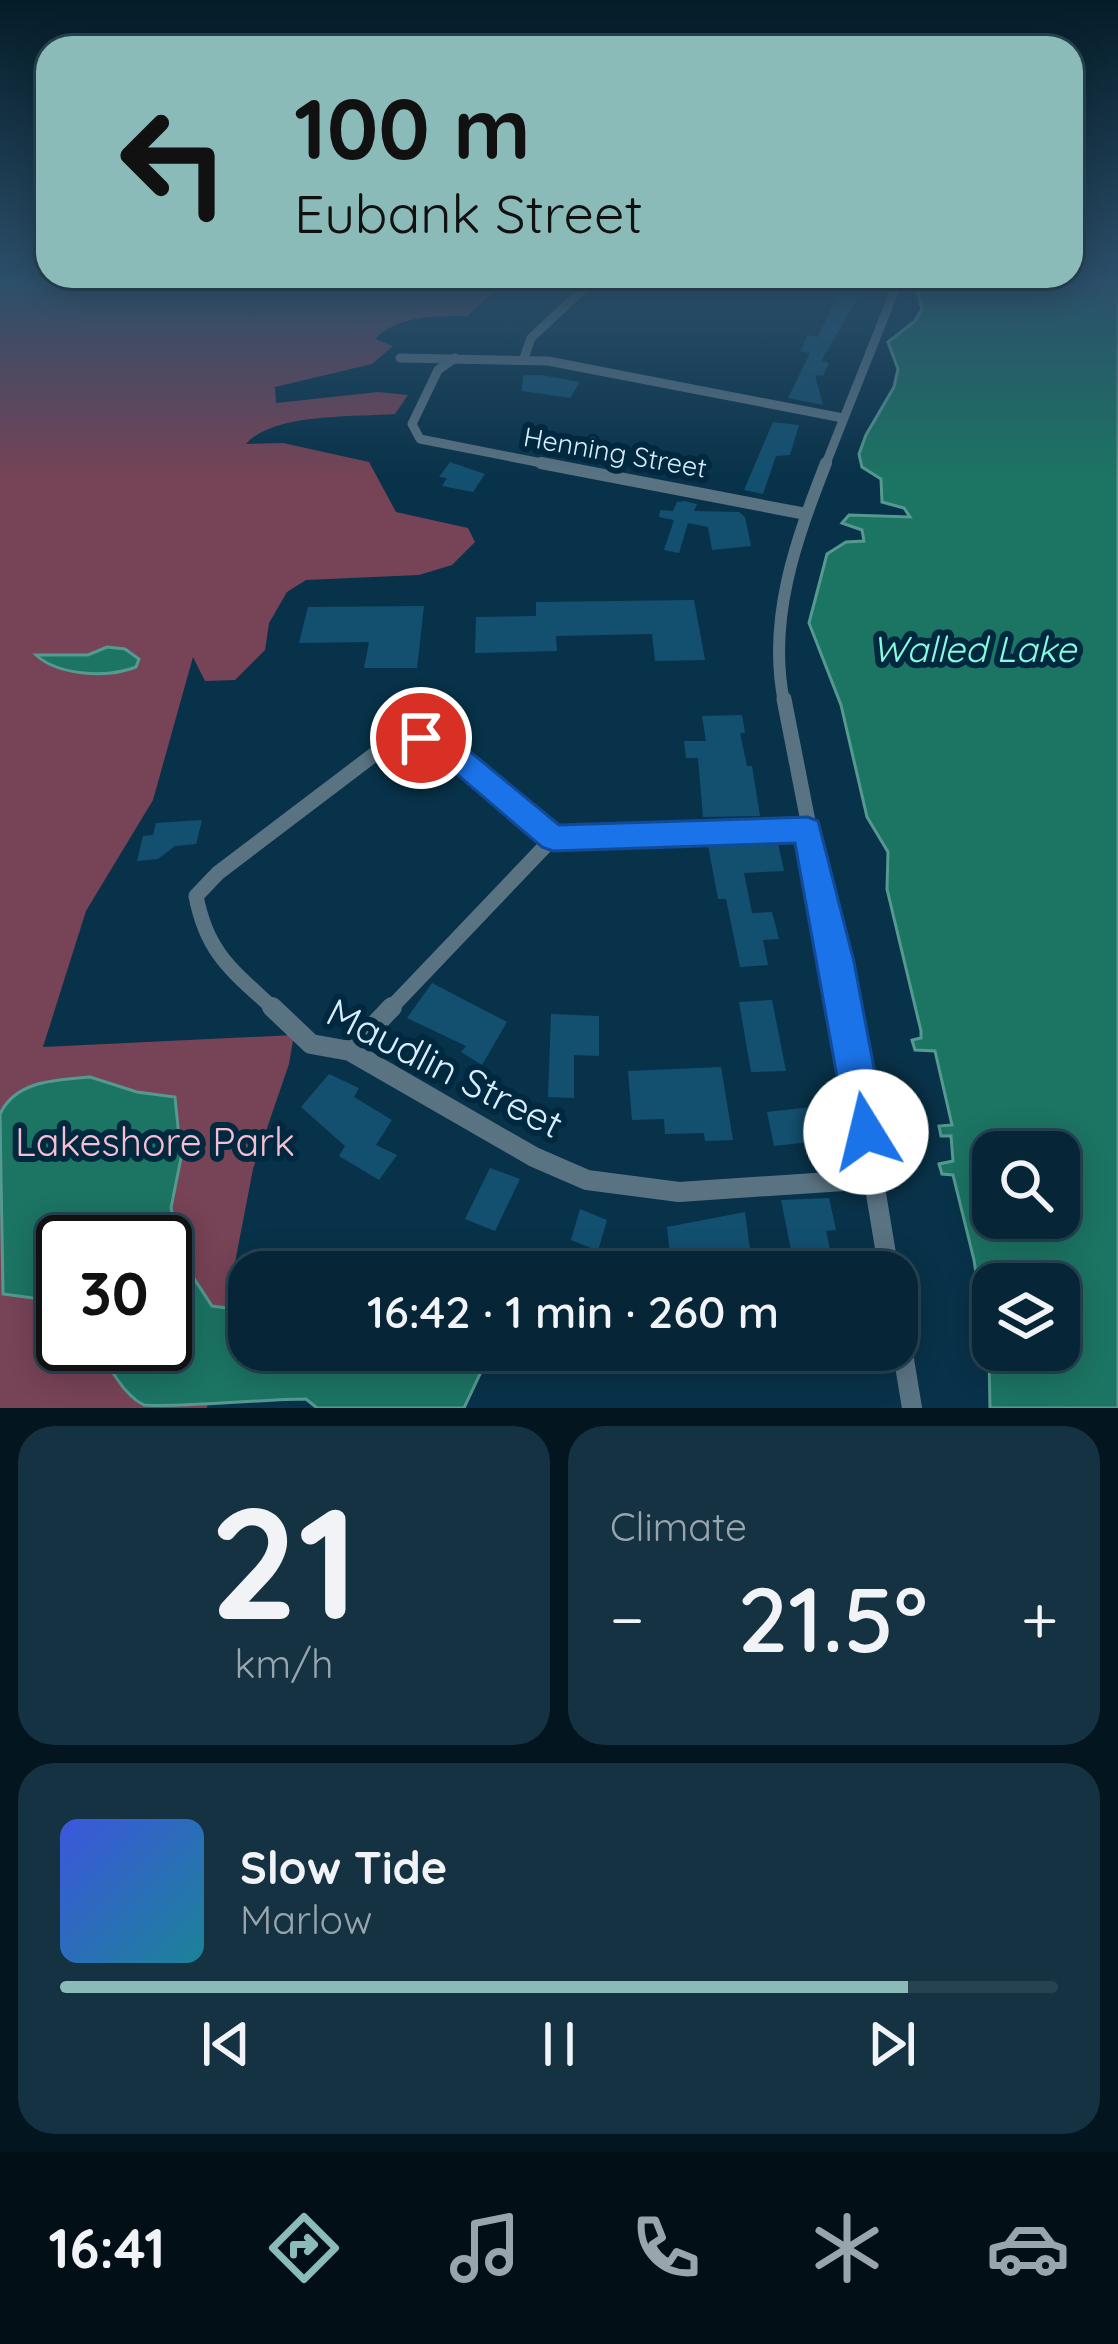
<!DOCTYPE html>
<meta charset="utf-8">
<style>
:root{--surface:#062637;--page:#143242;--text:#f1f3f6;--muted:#98a5ad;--line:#274352;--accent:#8bbbb9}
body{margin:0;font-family:Quicksand,sans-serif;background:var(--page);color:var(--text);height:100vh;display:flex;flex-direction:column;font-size:45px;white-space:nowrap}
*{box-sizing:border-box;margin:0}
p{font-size:39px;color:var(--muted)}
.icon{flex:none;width:66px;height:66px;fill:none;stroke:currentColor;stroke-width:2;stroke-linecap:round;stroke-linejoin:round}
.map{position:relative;height:1408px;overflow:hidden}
.panel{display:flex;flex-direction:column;gap:18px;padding:18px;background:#03151e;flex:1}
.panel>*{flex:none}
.top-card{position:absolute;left:36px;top:36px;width:1047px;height:252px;border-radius:36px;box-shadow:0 6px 30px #0003,0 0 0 3px var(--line);background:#8bbbb9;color:#111;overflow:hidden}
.fabs{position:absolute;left:972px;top:1131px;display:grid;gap:24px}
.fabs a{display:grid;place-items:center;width:108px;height:108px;border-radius:24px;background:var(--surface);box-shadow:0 6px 30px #0003,0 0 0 3px var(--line);font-size:60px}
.speed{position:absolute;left:36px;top:1215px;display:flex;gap:24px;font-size:60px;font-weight:700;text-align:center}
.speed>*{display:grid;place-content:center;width:156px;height:156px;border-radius:50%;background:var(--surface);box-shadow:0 6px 30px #0003,0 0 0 3px var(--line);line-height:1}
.speed .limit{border:6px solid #111;border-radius:18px;background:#fff;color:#111}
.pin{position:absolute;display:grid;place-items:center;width:102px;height:102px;color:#fff;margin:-51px;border:6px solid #fff;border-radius:50%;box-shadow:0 3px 12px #0007}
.me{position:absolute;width:132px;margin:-66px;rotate:351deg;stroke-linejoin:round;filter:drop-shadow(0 0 9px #0008)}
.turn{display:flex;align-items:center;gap:42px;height:252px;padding:0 60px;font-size:54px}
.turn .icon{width:156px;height:156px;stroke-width:2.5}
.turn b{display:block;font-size:84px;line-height:102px}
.big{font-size:90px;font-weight:600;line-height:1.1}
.panel .card{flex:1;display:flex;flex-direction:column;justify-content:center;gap:18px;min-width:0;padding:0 42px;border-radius:36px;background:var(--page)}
.panel .dial{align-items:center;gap:0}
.dial b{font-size:156px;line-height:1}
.song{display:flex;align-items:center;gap:36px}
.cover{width:144px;height:144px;border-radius:18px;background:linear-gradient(135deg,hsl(230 70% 55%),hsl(190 70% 35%))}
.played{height:12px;border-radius:6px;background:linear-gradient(90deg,var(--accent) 85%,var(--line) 85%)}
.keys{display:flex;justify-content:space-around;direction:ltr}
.heat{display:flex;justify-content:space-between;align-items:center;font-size:66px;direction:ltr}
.panel .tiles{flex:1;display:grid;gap:18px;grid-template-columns:1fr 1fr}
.card:last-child{grid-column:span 2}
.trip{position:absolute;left:228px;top:1251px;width:690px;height:120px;border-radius:36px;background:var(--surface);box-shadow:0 6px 30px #0003,0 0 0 3px var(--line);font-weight:600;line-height:120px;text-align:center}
.dock{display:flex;height:192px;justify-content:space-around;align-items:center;background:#020f16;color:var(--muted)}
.dock .icon{width:84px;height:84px}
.dock .current{color:var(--accent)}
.dock b{font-size:54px;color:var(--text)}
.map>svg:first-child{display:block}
</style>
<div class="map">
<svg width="1118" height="1408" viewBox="0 0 1118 1408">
<rect width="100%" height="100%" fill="#083249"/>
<path fill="#774356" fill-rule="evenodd" d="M 0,282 L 505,282 L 467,316 C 435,316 399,315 375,339 L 393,346 L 372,364 L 275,387 L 276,403 L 378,392 L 408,395 L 395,414 C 355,417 272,413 246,444 L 283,443 L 369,462 L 396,512 L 468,528 L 475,542 L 452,565 L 419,575 L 306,580 L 287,592 L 269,623 L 265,650 L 235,680 L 205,681 L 193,657 L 153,800 L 86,911 L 43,1047 L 294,1035 L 289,1064 L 253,1169 L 207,1408 L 0,1408 ZM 63,1242 L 165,1242 L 165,1344 L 63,1344 Z"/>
<path fill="#1c7463" stroke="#559991" stroke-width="3" fill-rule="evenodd" d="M 915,282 L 1118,282 L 1118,1408 L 990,1408 L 989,1356 L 974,1260 L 953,1175 L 942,1174 L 939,1164 L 953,1161 L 951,1136 L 941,1136 L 939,1126 L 952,1125 L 935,1051 L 915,1050 L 912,1040 L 921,1038 L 921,1031 L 887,889 L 888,852 L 867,817 L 841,705 L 809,623 L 827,554 L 846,542 L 864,541 L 862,530 L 842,523 L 849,515 L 910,517 L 904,508 L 882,502 L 881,479 L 862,467 L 859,454 L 866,435 L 894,387 L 898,369 L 888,342 L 915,321 L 922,309 ZM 993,1152 L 1059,1152 L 1059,1218 L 993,1218 ZM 993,1284 L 1059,1284 L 1059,1350 L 993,1350 Z
M 107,647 L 125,649 L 139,659 L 136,667 C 108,678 59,676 36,655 L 88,655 Z
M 90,1077 L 137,1092 L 175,1097 L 181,1158 L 171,1208 L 186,1266 L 212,1306 L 249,1311 L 249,1350 L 466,1350 L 481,1372 L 464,1408 L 317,1408 L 306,1399 C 266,1399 177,1408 144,1405 C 124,1396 106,1363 98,1344 L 165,1344 L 165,1242 L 63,1242 L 63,1302 L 3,1294 L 0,1114 C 16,1080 57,1080 90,1077 Z"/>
<path fill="#135070" d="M 843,284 L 864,288 L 821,361 L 829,363 L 823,376 L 815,375 L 823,405 L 788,398 L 810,353 L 800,351 L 808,335 L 818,337 Z
M 523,375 L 541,375 L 580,382 L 570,398 L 522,391 Z
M 773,422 L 799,425 L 790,455 L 776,456 L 763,494 L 744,490 Z
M 450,462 L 485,474 L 473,492 L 442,486 L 447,478 L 439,477 Z
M 684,501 L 697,504 L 694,511 L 739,512 L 745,517 L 751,546 L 712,550 L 708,527 L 688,523 L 679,553 L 664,550 L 674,520 L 659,517 L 660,510 L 673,511 L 677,502 Z
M 694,600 L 705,660 L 655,661 L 652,634 L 556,636 L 557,651 L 475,653 L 476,617 L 536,616 L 536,602 Z
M 424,606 L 417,668 L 364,668 L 369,642 L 299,643 L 308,607 Z
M 742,715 L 745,733 L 740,733 L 747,766 L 752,766 L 760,816 L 703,817 L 698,758 L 686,758 L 684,741 L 706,741 L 702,716 Z
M 202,820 L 196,844 L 175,846 L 158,859 L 137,861 L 143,836 L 153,835 L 156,823 Z
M 778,843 L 784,871 L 744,873 L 752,913 L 772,912 L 779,939 L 763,940 L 768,965 L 740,967 L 726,899 L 718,899 L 708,845 Z
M 432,983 L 507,1022 L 482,1065 L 461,1052 L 466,1046 L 407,1018 Z
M 772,1000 L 786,1071 L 751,1072 L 739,1002 Z
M 551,1014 L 599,1016 L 599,1056 L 574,1055 L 574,1098 L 548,1097 Z
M 721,1067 L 733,1140 L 705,1141 L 704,1133 L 665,1134 L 664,1119 L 632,1120 L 628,1071 Z
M 329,1074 L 359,1088 L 354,1097 L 392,1120 L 376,1145 L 397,1155 L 379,1180 L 339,1156 L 345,1146 L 301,1107 Z
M 820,1106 L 829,1140 L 774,1146 L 767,1112 Z
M 490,1168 L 520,1179 L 495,1231 L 465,1219 Z
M 829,1198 L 836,1230 L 826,1231 L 835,1272 L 784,1272 L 781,1256 L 792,1255 L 781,1200 Z
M 580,1209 L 607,1220 L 598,1251 L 571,1240 Z
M 745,1212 L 753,1272 L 672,1272 L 667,1227 Z"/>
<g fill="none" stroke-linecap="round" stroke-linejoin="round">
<path stroke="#5a7383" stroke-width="9" d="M 400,358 L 548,361 L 843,418
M 455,358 L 438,370 L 412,424 L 420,439 L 557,466
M 524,358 L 531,338 L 591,282
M 825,466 L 898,282"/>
<path stroke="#5a7383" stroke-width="12" d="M 541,463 L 806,514
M 784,702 C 767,619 796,540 826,463"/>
<path stroke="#5a7383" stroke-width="15" d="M 784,699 L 845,1010
M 275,1010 C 233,971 207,954 196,896 L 218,873 L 388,744 L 403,738 L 440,743 L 553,838 L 808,830
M 389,1010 L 553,838"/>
<path stroke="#5a7383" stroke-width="20" d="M 272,1007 L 311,1044 L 350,1051 L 534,1157 L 587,1180 L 679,1192 L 874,1179
M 845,1007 L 889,1272
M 350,1051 L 392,1007
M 897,1317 L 912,1408"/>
</g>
<linearGradient id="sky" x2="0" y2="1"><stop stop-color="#041c28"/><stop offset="0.59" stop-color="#2c4f6a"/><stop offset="1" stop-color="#2c4f6a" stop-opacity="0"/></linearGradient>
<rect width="1118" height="479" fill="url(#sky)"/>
<path fill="#1a73e8" stroke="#114b97" stroke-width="3" d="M 421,727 L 450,735 L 559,825 L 808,817 L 818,821 L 854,962 L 886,1132 L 880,1146 L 866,1152 L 853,1146 L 847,1132 L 795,843 L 553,851 L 542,847 L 431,752 L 411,746 L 406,738 L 411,731 Z"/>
<g text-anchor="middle" stroke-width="12" stroke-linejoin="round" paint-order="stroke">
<g font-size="27" fill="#d9eefd" stroke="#00283e">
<text transform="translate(615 453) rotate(10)" y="9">Henning Street</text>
</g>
<g font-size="36" font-style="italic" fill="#86fbe0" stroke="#00283e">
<text x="974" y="662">Walled Lake</text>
</g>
<g font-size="39" fill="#d9eefd" stroke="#00283e">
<text transform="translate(445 1068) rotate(27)" y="14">Maudlin Street</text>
</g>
<g font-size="39" fill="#f6bed0" stroke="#00283e">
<text x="155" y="1156">Lakeshore Park</text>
</g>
</g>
</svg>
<div class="fabs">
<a><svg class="icon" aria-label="search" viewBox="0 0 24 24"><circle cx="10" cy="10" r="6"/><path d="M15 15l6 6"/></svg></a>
<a><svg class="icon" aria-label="layers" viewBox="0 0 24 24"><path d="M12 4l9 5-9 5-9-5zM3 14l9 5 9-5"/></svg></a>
</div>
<div class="speed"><div class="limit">30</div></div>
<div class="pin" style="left:421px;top:738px;background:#d93025"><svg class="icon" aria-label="arrive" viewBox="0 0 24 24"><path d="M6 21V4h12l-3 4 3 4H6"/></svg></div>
<svg class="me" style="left:866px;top:1132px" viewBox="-20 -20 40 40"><circle r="19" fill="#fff"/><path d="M0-13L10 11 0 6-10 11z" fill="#1a73e8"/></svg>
<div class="trip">16:42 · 1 min · 260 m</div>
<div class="top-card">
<div class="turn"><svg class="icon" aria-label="left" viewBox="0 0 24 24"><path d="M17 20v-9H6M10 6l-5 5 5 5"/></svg><div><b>100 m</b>Eubank Street</div></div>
</div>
</div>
<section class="panel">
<div class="tiles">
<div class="card dial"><b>21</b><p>km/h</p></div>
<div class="card"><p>Climate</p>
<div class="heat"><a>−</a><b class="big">21.5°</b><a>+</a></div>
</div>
<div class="card">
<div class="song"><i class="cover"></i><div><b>Slow Tide</b><p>Marlow</p></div></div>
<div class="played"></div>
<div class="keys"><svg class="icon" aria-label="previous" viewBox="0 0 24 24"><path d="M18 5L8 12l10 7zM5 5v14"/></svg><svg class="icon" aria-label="pause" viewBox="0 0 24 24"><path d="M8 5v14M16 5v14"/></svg><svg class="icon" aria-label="next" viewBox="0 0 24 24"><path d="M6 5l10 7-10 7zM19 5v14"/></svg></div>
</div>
</div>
</section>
<nav class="dock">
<b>16:41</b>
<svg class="icon current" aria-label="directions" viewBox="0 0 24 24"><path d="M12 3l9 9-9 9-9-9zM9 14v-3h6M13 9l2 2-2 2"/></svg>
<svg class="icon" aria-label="music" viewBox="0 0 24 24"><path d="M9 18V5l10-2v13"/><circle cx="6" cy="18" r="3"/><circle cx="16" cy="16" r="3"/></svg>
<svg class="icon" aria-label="phone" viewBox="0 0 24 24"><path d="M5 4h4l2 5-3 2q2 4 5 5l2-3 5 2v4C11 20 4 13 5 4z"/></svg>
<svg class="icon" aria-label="climate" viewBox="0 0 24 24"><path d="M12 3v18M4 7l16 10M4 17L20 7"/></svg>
<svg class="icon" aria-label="car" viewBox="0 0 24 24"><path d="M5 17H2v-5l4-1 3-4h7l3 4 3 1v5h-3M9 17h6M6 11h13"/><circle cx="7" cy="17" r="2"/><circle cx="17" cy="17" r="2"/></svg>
</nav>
